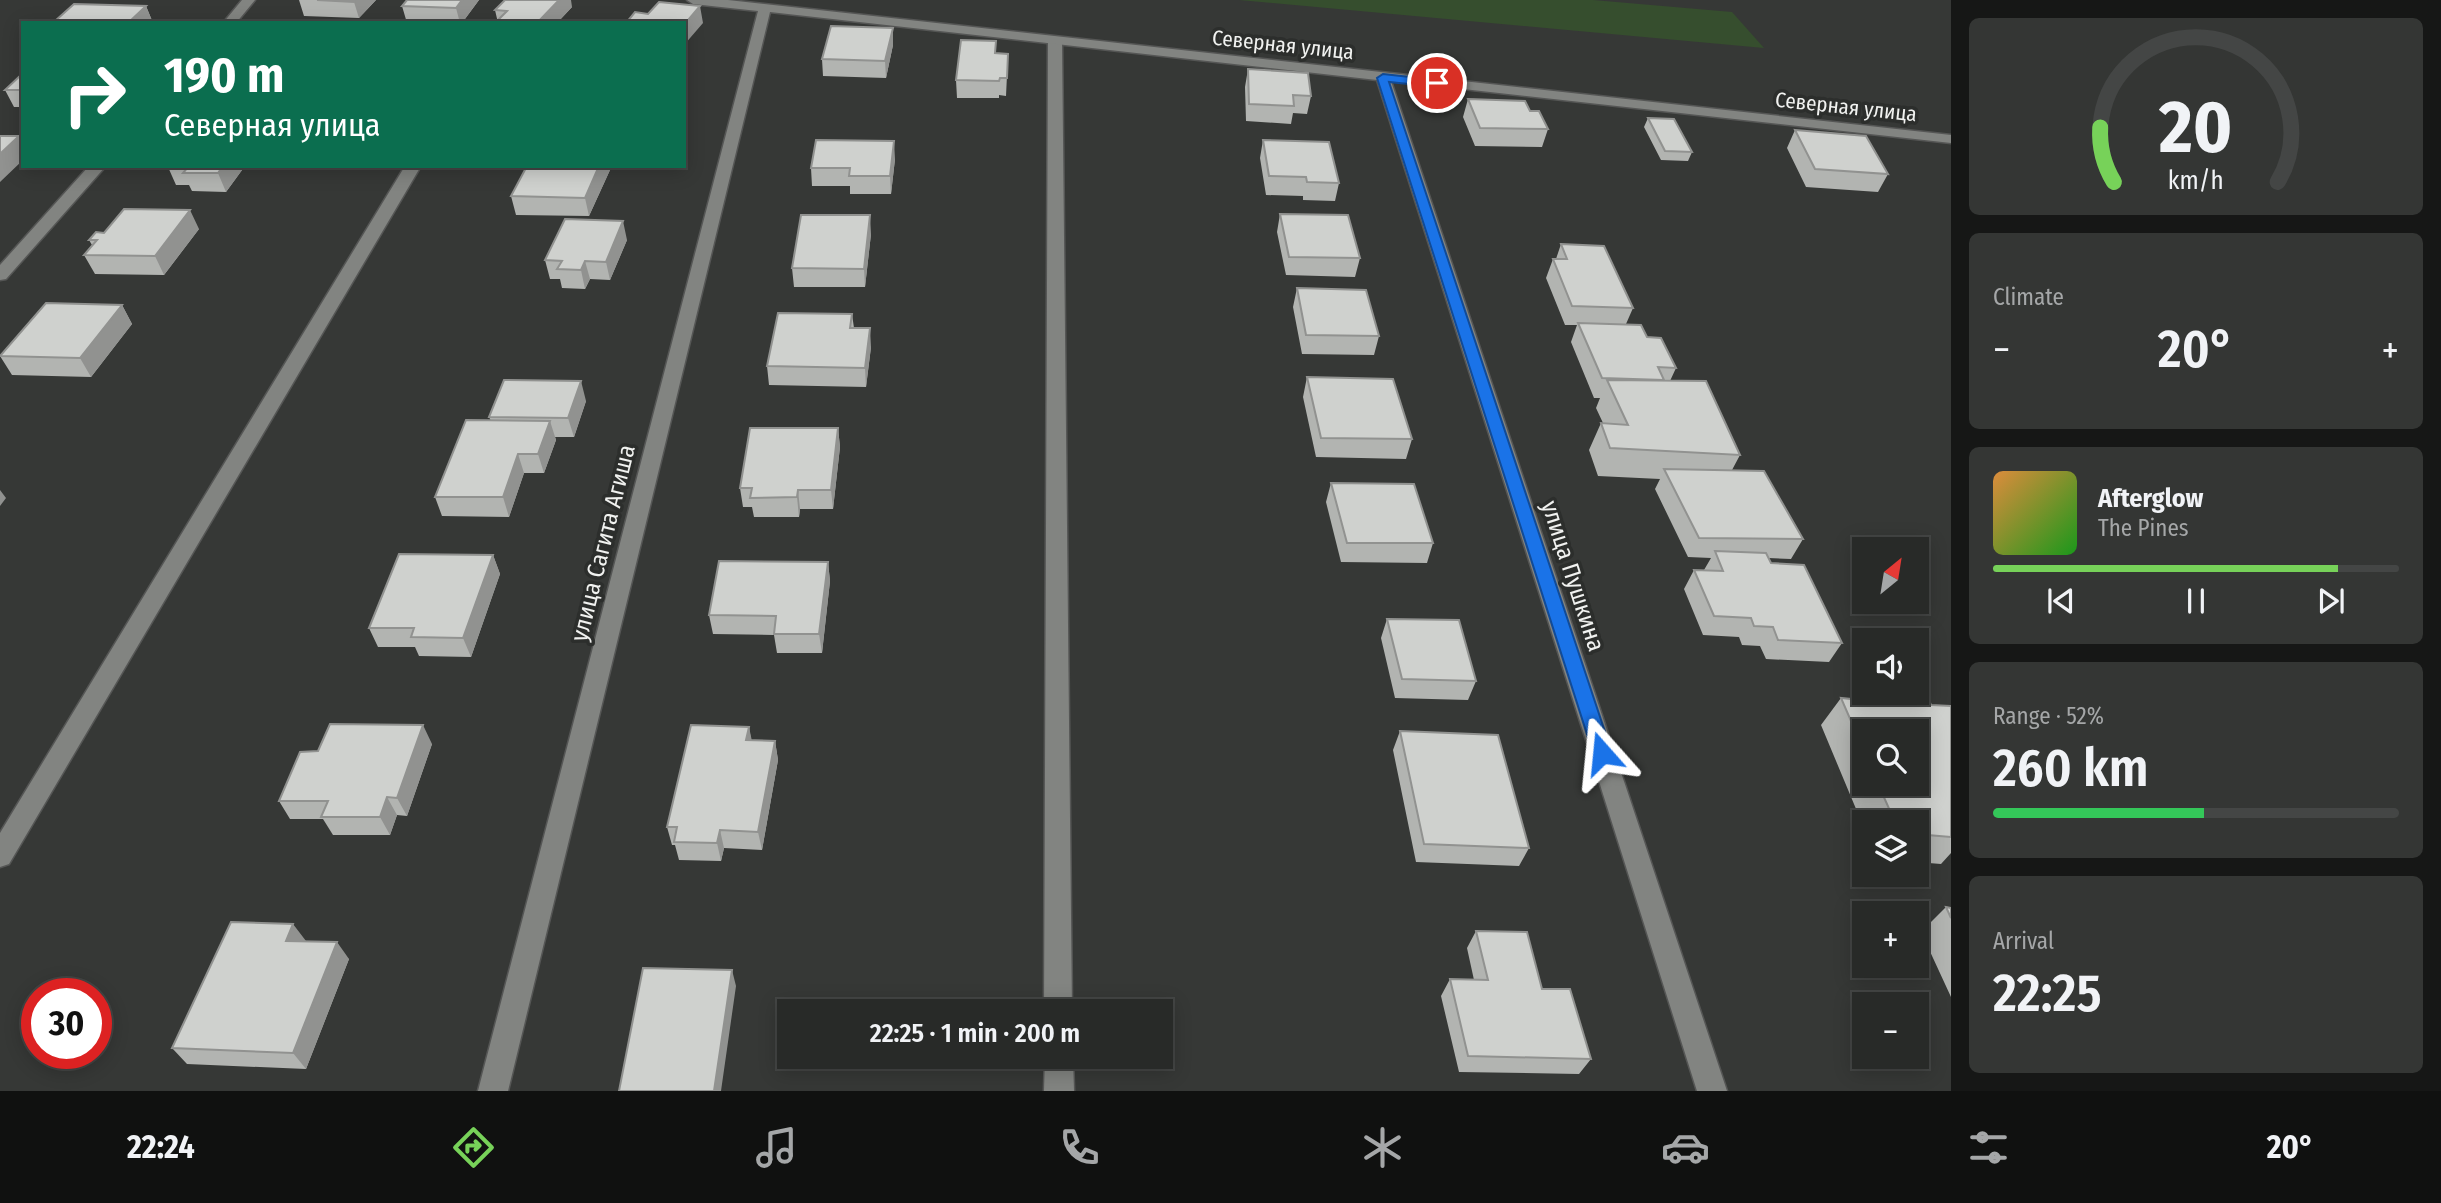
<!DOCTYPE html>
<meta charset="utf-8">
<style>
:root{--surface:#282a28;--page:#343634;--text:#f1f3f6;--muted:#a5a7a8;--line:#444645;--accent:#77d259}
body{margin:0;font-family:"Fira Sans Condensed",sans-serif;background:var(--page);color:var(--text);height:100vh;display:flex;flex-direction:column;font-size:26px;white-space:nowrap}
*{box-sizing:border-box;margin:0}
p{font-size:23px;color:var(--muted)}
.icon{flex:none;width:38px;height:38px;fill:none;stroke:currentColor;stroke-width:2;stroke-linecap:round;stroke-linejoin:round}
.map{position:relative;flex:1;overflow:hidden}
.drawer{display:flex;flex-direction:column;gap:18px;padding:18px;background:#161716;width:490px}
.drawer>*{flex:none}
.top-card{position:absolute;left:21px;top:21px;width:665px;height:147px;border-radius:0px;box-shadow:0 4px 18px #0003,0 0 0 2px var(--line);background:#0b6e4f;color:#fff;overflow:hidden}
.needle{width:46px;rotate:30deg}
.fabs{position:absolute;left:1852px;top:537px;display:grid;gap:14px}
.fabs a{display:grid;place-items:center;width:77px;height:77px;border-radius:0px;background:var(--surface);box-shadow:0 4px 18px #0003,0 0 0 2px var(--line);font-size:35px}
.speed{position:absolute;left:21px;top:978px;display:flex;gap:14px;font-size:35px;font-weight:700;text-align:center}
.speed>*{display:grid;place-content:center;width:91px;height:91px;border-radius:50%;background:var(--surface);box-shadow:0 4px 18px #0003,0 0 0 2px var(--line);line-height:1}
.speed .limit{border:10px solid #d22;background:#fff;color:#111}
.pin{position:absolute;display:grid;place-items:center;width:60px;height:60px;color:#fff;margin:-30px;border:4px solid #fff;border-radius:50%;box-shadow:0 2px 7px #0007}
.me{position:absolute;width:77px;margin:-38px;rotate:342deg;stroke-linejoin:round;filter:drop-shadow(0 0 5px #0008)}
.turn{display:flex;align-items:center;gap:24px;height:147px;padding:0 28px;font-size:32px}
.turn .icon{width:91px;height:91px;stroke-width:2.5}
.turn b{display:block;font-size:49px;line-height:60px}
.big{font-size:52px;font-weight:600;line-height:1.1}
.drawer .tile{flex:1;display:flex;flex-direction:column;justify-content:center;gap:10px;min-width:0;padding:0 24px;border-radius:10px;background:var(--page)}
.drawer .dial{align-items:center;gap:0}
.dial svg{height:182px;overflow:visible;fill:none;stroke:var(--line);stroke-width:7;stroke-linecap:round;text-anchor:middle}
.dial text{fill:var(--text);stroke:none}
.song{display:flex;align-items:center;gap:21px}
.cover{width:84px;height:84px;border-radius:10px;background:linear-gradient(135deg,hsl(30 70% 55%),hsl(120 70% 35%))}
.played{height:7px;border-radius:4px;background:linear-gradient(90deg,var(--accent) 85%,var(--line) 85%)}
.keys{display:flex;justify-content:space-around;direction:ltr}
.heat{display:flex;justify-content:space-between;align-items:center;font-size:38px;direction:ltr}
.charge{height:10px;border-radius:5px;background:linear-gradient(90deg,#34c759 52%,var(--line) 0)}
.trip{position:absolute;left:777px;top:999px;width:396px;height:70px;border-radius:0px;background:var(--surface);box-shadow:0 4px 18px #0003,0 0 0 2px var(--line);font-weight:600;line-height:70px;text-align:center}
.tab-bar{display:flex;height:112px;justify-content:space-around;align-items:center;background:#101110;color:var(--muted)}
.tab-bar .icon{width:49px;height:49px}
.tab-bar .on{color:var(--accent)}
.tab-bar b{font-size:32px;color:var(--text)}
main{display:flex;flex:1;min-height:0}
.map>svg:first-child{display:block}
</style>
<main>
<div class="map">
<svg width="1951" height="1091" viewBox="0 0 1951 1091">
<rect width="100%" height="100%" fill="#363836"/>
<path fill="#364e2e" d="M 1239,0 L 1593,0 L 1732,12 L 1764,48 Z"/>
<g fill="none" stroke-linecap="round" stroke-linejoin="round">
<defs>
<path id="service" d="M 1055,37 L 1062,41 L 1072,1012 L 1044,1012 L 1048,41 Z
M 405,166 L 421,166 L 9,864 L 0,867 L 0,833 Z
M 1045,1057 L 1073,1057 L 1074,1091 L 1044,1091 Z"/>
<path id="minor" d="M 242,0 L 255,0 L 236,23 L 223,23 Z
M 687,0 L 728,0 L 1951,135 L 1951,143 L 1391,81 L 1727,1091 L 1697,1091 L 1377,80 L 770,12 L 508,1091 L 478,1091 L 758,11 L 693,4 Z
M 89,166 L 106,166 L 6,279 L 0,280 L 0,265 Z"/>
</defs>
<use href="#service" stroke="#555655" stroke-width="3"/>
<use href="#minor" stroke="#555655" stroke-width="3"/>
<use href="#service" fill="#828481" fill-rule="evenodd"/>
<use href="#minor" fill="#828481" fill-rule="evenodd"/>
</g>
<path fill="#b2b4b1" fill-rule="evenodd" d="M 299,0 L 376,0 L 359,18 L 304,16 Z
M 407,0 L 479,0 L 462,23 L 407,23 L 402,6 Z
M 146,6 L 153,23 L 56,23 L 55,21 Z
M 572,7 L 557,23 L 498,23 L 495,10 Z
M 893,28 L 893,45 L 886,78 L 823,76 L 822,59 Z
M 996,53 L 1008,54 L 1006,96 L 999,95 L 999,98 L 957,98 L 956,80 Z
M 1248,69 L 1311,96 L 1307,114 L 1293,113 L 1291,124 L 1246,121 L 1245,87 Z
M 23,73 L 23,107 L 14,107 L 5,90 Z
M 1468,99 L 1530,111 L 1548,129 L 1542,147 L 1475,146 L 1463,117 Z
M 1648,118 L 1692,152 L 1688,161 L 1661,160 L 1644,127 Z
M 1795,130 L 1888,174 L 1878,192 L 1806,187 L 1787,148 Z
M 1263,140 L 1339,183 L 1335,201 L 1303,200 L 1303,196 L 1266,195 L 1260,158 Z
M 895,159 L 891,194 L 850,194 L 850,186 L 812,186 L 811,168 Z
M 245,166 L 226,192 L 192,191 L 189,185 L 176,185 L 168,167 Z
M 610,170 L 589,216 L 516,215 L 511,196 Z
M 1280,214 L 1360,258 L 1355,277 L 1286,275 L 1277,232 Z
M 199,229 L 164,275 L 95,274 L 84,255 L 92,245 L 89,240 Z
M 871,234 L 865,287 L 794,287 L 792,268 Z
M 627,240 L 610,280 L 590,279 L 585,289 L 562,288 L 560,279 L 550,279 L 545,260 Z
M 1561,244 L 1633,308 L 1626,324 L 1647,337 L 1676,368 L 1670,381 L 1740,455 L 1732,470 L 1803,539 L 1791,559 L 1768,558 L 1771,563 L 1842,643 L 1829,662 L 1766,659 L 1760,646 L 1742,645 L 1739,637 L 1703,635 L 1684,589 L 1694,570 L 1704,570 L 1711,558 L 1688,557 L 1655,489 L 1660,479 L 1598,476 L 1589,450 L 1601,423 L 1603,423 L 1596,408 L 1600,398 L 1594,398 L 1571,342 L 1577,325 L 1565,325 L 1546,278 L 1553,259 L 1556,259 Z
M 1297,288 L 1379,336 L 1374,355 L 1302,354 L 1293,307 Z
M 122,305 L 132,324 L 91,377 L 12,375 L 0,356 L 0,355 Z
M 852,314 L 854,328 L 871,347 L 866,387 L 769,385 L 767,366 Z
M 1307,377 L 1412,439 L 1406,459 L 1316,457 L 1303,397 Z
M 586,401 L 574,437 L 555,437 L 556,440 L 544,473 L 524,473 L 509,517 L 442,516 L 435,497 L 491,421 L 489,417 Z
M 838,428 L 840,447 L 833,509 L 800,509 L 799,517 L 754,517 L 752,507 L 743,507 L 740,488 Z
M 1331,483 L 1433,543 L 1427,563 L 1341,562 L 1326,502 Z
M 493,555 L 500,574 L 471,657 L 419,656 L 415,647 L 378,647 L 369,628 Z
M 828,562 L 830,581 L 822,653 L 777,653 L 774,635 L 713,634 L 709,615 Z
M 1387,619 L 1476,681 L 1468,700 L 1395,698 L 1381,638 Z
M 1871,693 L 1916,693 L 1931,705 L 1951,706 L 1951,853 L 1941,864 L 1916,862 L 1916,822 L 1864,822 L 1864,828 L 1821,725 L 1841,698 L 1866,700 ZM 1864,732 L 1916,784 L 1864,784 Z
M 749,727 L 751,740 L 775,741 L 778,760 L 762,850 L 724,848 L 721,861 L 679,860 L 675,845 L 672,845 L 667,827 Z
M 1400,731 L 1529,848 L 1519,866 L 1416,862 L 1393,750 Z
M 432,744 L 407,816 L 397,815 L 390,835 L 333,835 L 323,819 L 290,819 L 279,801 L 318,751 Z
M 1946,907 L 1951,908 L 1951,997 L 1921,932 Z
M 1476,931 L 1542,989 L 1591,1059 L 1579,1074 L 1459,1072 L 1441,996 L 1450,979 L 1474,980 L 1467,948 Z
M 306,941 L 349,959 L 306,1069 L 187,1064 L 172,1048 Z"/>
<path fill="#919290" d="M 355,0 L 376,0 L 359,18 L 354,2 Z
M 462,0 L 479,0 L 462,23 L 460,23 L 456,8 Z
M 559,0 L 571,0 L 572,7 L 557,23 L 537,23 Z
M 146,6 L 153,23 L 128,23 Z
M 700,6 L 703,23 L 684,45 L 684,25 Z
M 893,28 L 893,45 L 886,78 L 885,61 Z
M 19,136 L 23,144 L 23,160 L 0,182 L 0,154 Z
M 894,141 L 895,159 L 891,194 L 890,176 Z
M 223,166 L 245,166 L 226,192 L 218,173 Z
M 599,166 L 609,166 L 610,170 L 589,216 L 585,198 Z
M 190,210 L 199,229 L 164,275 L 155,256 Z
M 870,215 L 871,234 L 865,287 L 864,269 Z
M 623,221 L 627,240 L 610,280 L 606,262 Z
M 585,261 L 590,279 L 585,289 L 581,270 Z
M 122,305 L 132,324 L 91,377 L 80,358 Z
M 870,328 L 871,347 L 866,387 L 865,368 Z
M 581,381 L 586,401 L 574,437 L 568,418 Z
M 550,421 L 556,440 L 544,473 L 538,454 Z
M 838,428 L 840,447 L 833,509 L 831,490 Z
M 518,454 L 524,473 L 509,517 L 503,497 Z
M 0,490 L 6,498 L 0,506 Z
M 798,490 L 800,509 L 799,517 L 797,497 Z
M 493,555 L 500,574 L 471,657 L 463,638 Z
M 828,562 L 830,581 L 822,653 L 819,634 Z
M 423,725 L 432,744 L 407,816 L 397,798 Z
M 749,727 L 753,746 L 746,740 Z
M 775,741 L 778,760 L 762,850 L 758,832 Z
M 387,797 L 397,815 L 390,835 L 380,817 Z
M 720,830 L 724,848 L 721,861 L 717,843 Z
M 293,924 L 306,941 L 286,941 Z
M 337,942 L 349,959 L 306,1069 L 293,1053 Z
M 732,970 L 736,986 L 721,1091 L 714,1091 Z"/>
<path fill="#cfd1ce" stroke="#919290" stroke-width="2" d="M 317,0 L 355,0 L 354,2 Z
M 407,0 L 462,0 L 456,8 L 402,6 Z
M 505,0 L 559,0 L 537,23 L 498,20 L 507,11 L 495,10 Z
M 659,2 L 700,6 L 684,25 L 684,23 L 626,23 L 635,12 L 648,14 Z
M 74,4 L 146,6 L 128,23 L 73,23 L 75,21 L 55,21 Z
M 831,26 L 893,28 L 885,61 L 822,59 Z
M 961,40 L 996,41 L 995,53 L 1008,54 L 1007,78 L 1000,78 L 999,81 L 956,80 Z
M 1248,69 L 1308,73 L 1311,96 L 1293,95 L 1294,106 L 1249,104 Z
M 23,73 L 23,90 L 5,90 Z
M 1468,99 L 1525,101 L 1530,111 L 1539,111 L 1548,129 L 1480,128 Z
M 1648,118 L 1674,119 L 1692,152 L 1665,151 Z
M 1795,130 L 1866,136 L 1888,174 L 1815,169 Z
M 0,136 L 19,136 L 0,154 Z
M 816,140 L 894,141 L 890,176 L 849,176 L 850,168 L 811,168 Z
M 1263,140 L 1329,142 L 1339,183 L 1307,182 L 1306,177 L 1269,176 Z
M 223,166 L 218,173 L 183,173 L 188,167 L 168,167 Z
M 527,166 L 599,166 L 585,198 L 511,196 Z
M 124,209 L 190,210 L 155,256 L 84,255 L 97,240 L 89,240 L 96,232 L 104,233 Z
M 1280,214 L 1348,215 L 1360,258 L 1289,257 Z
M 801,215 L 870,215 L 864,269 L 792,268 Z
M 565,219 L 623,221 L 606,262 L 585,261 L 581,270 L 557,269 L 562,261 L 545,260 Z
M 1561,244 L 1604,246 L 1633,308 L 1572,306 L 1553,259 L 1567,259 Z
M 1297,288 L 1366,290 L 1379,336 L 1306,335 Z
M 46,303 L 122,305 L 80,358 L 0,356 Z
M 778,313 L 852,314 L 850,328 L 870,328 L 865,368 L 767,366 Z
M 1578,323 L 1641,325 L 1647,337 L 1661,338 L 1676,368 L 1658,367 L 1664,380 L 1602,378 Z
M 1307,377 L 1393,379 L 1412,439 L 1321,438 Z
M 504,380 L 581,381 L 568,418 L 489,417 Z
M 1607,380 L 1706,381 L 1740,455 L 1610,448 L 1601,423 L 1628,425 Z
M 466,420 L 550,421 L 538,454 L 518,454 L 503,497 L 435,497 Z
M 750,428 L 838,428 L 831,490 L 798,490 L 797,497 L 750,498 L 752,488 L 740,488 Z
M 1664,469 L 1764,471 L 1803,539 L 1699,538 Z
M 1331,483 L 1414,484 L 1433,543 L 1347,543 Z
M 1715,551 L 1766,553 L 1771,563 L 1804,565 L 1842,643 L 1778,640 L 1773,627 L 1754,626 L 1751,618 L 1714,616 L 1694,570 L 1723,571 Z
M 399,554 L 493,555 L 463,638 L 411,637 L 414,628 L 369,628 Z
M 719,561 L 828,562 L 819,634 L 774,634 L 776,616 L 709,615 Z
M 1387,619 L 1459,620 L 1476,681 L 1402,679 Z
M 1916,691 L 1925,691 L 1931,705 L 1951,706 L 1951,837 L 1916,834 L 1916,822 L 1895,822 L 1878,784 L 1916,784 L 1916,732 L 1864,732 L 1864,751 L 1841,698 L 1882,702 L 1878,693 L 1916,693 Z
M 330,724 L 423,725 L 397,798 L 387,797 L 380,817 L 321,817 L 328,801 L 279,801 L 300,752 L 318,751 Z
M 691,725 L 749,727 L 746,740 L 775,741 L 758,832 L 720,830 L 717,843 L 674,842 L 677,827 L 667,827 Z
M 1400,731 L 1498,735 L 1529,848 L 1424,844 Z
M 1946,907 L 1951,908 L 1951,918 Z
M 231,922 L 293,924 L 286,941 L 337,942 L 293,1053 L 172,1048 Z
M 1476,931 L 1527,932 L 1542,989 L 1570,989 L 1591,1059 L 1468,1056 L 1450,979 L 1488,980 Z
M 643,968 L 732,970 L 714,1091 L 619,1091 Z"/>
<path fill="#1a73e8" stroke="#114b97" stroke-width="2" d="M 1383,74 L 1437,80 L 1442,83 L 1437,87 L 1389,82 L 1612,753 L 1609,759 L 1602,761 L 1596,759 L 1593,753 L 1377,78 Z"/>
<g text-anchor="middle" stroke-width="7" stroke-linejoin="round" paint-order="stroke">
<g font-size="21" fill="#f1f2f0" stroke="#2c2e2c">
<text transform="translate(1283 45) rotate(6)" y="7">Северная улица</text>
<text transform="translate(1846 107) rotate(6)" y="7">Северная улица</text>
</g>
<g font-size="24" fill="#f1f2f0" stroke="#2c2e2c">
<text transform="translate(603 543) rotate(-76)" y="8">улица Сагита Агиша</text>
<text transform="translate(1573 576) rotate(72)" y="8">улица Пушкина</text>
</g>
</g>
</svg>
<div class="fabs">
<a><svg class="needle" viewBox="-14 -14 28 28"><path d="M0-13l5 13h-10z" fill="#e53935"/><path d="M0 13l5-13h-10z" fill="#a5a7a8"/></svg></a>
<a><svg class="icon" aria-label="sound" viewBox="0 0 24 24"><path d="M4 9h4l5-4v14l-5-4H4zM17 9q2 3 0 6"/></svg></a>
<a><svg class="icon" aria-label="search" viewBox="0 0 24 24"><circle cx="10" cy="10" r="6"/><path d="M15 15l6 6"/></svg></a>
<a><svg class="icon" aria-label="layers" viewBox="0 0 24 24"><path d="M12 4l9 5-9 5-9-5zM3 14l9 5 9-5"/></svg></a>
<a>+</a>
<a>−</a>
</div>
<div class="speed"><div class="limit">30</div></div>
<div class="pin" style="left:1437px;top:83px;background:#d93025"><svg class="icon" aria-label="arrive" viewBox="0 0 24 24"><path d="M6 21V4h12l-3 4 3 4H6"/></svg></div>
<svg class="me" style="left:1602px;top:753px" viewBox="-20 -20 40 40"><path d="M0-17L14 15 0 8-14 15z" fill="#1a73e8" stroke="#fff" stroke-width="4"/></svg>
<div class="trip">22:25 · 1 min · 200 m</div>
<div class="top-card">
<div class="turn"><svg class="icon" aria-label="right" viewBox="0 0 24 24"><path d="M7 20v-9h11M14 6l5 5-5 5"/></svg><div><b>190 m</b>Северная улица</div></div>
</div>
</div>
<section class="drawer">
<div class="tile dial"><svg viewBox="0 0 100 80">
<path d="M14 69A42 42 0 1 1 86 69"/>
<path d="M14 69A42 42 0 0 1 8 45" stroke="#77d259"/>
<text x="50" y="56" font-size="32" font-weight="700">20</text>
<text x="50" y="72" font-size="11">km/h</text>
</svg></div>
<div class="tile"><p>Climate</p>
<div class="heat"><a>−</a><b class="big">20°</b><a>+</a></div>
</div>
<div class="tile">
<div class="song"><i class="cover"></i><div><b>Afterglow</b><p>The Pines</p></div></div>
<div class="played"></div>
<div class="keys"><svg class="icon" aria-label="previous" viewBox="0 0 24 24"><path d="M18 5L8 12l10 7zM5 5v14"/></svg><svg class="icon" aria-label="pause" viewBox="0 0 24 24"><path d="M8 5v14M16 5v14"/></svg><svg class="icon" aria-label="next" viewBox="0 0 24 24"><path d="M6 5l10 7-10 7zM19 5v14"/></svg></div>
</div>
<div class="tile"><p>Range · 52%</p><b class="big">260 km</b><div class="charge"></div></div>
<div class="tile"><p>Arrival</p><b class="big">22:25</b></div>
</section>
</main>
<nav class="tab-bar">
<b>22:24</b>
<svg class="icon on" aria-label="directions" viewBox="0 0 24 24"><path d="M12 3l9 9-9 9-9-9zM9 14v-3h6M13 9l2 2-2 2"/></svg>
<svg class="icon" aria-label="music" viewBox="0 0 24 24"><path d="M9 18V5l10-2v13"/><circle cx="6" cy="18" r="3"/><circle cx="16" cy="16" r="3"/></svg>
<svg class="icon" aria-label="phone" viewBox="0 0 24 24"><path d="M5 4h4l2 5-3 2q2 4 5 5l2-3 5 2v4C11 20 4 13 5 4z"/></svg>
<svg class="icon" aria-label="climate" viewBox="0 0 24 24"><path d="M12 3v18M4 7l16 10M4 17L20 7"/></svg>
<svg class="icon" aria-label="car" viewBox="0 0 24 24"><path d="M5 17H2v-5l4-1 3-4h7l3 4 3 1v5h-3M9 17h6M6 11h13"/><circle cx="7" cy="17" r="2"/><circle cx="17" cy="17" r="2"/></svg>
<svg class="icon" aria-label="filters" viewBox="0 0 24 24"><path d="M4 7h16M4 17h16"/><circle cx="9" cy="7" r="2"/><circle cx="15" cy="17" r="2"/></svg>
<b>20°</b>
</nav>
